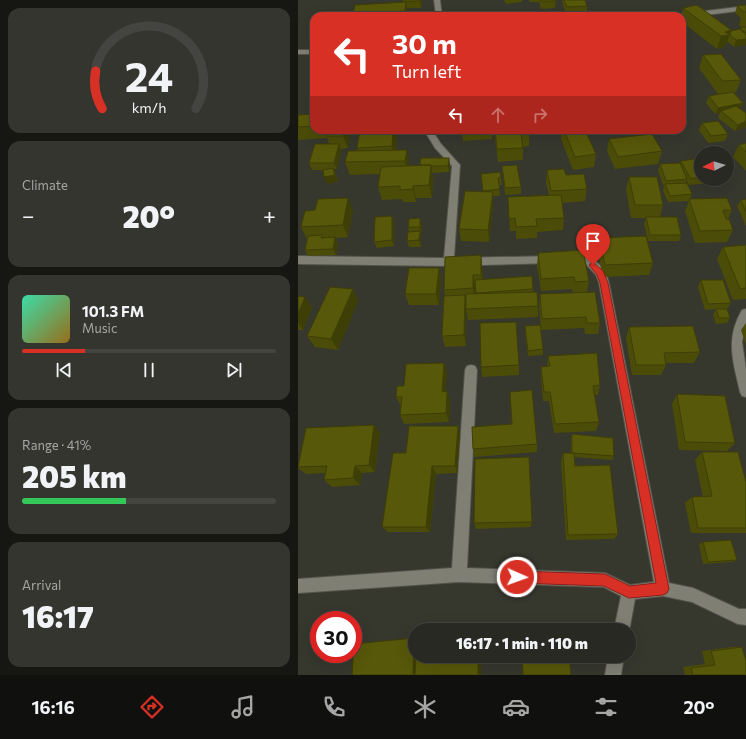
<!DOCTYPE html>
<meta charset="utf-8">
<style>
:root{--surface:#282922;--page:#34352f;--text:#f1f3f6;--muted:#a5a6a5;--line:#444540;--accent:#d93025}
body{margin:0;font-family:Commissioner,sans-serif;background:var(--page);color:var(--text);height:100vh;display:flex;flex-direction:column;font-size:15px;white-space:nowrap}
*{box-sizing:border-box;margin:0}
p{font-size:13px;color:var(--muted)}
.icon{flex:none;width:22px;height:22px;fill:none;stroke:currentColor;stroke-width:2;stroke-linecap:round;stroke-linejoin:round}
.map{position:relative;flex:1;overflow:hidden}
.drawer{display:flex;flex-direction:column;gap:8px;padding:8px;background:#161713;width:298px}
.drawer>*{flex:none}
.guide{position:absolute;left:12px;top:12px;width:376px;height:122px;border-radius:12px;box-shadow:0 4px 16px #0002,0 0 0 1px var(--line);background:#d93025;color:#fff;overflow:hidden}
.needle{width:26px;rotate:265deg}
.fabs{position:absolute;left:396px;top:146px;display:grid;gap:8px}
.fabs a{display:grid;place-items:center;width:40px;height:40px;border-radius:50%;background:var(--surface);box-shadow:0 4px 16px #0002,0 0 0 1px var(--line);font-size:20px}
.speed{position:absolute;left:12px;top:611px;display:flex;gap:8px;font-size:20px;font-weight:700;text-align:center}
.speed>*{display:grid;place-content:center;width:52px;height:52px;border-radius:50%;background:var(--surface);box-shadow:0 4px 16px #0002,0 0 0 1px var(--line);line-height:1}
.speed .limit{border:6px solid #d22;background:#fff;color:#111}
.pin{position:absolute;display:grid;place-items:center;width:34px;height:34px;color:#fff;margin:-41px -17px;border-radius:50% 50% 50% 0;rotate:-45deg;box-shadow:0 0 4px #0007}
.pin .icon{rotate:45deg}
.me{position:absolute;width:44px;margin:-22px;rotate:92deg;stroke-linejoin:round;filter:drop-shadow(0 0 3px #0008)}
.turn{display:flex;align-items:center;gap:14px;height:84px;padding:0 16px;font-size:18px}
.turn .icon{width:52px;height:52px;stroke-width:2.5}
.turn b{display:block;font-size:28px;line-height:34px}
.lanes{display:flex;align-items:center;height:38px;padding:0 16px;background:#0003;justify-content:center;gap:20px;direction:ltr}
.lanes .off{opacity:.35}
.big{font-size:30px;font-weight:800;line-height:1.1}
.drawer .card{flex:1;display:flex;flex-direction:column;justify-content:center;gap:6px;min-width:0;padding:0 14px;border-radius:12px;background:var(--page)}
.drawer .dial{align-items:center;gap:0}
.dial svg{height:104px;overflow:visible;fill:none;stroke:var(--line);stroke-width:7;stroke-linecap:round;text-anchor:middle}
.dial text{fill:var(--text);stroke:none}
.song{display:flex;align-items:center;gap:12px}
.cover{width:48px;height:48px;border-radius:6px;background:linear-gradient(135deg,hsl(160 70% 55%),hsl(40 70% 35%))}
.played{height:4px;border-radius:2px;background:linear-gradient(90deg,var(--accent) 25%,var(--line) 25%)}
.keys{display:flex;justify-content:space-around;direction:ltr}
.heat{display:flex;justify-content:space-between;align-items:center;font-size:22px;direction:ltr}
.charge{height:6px;border-radius:3px;background:linear-gradient(90deg,#34c759 41%,var(--line) 0)}
.trip{position:absolute;left:110px;top:623px;width:228px;height:40px;border-radius:20px;background:var(--surface);box-shadow:0 4px 16px #0002,0 0 0 1px var(--line);font-weight:800;line-height:40px;text-align:center}
.menu{display:flex;height:64px;justify-content:space-around;align-items:center;background:#10100e;color:var(--muted)}
.menu .icon{width:28px;height:28px}
.menu .active{color:var(--accent)}
.menu b{font-size:18px;color:var(--text)}
main{display:flex;flex:1;min-height:0}
.map>svg:first-child{display:block}
</style>
<main>
<section class="drawer">
<div class="card dial"><svg viewBox="0 0 100 80">
<path d="M14 69A42 42 0 1 1 86 69"/>
<path d="M14 69A42 42 0 0 1 9 40" stroke="#d93025"/>
<text x="50" y="56" font-size="32" font-weight="700">24</text>
<text x="50" y="72" font-size="11">km/h</text>
</svg></div>
<div class="card"><p>Climate</p>
<div class="heat"><a>−</a><b class="big">20°</b><a>+</a></div>
</div>
<div class="card">
<div class="song"><i class="cover"></i><div><b>101.3 FM</b><p>Music</p></div></div>
<div class="played"></div>
<div class="keys"><svg class="icon" aria-label="previous" viewBox="0 0 24 24"><path d="M18 5L8 12l10 7zM5 5v14"/></svg><svg class="icon" aria-label="pause" viewBox="0 0 24 24"><path d="M8 5v14M16 5v14"/></svg><svg class="icon" aria-label="next" viewBox="0 0 24 24"><path d="M6 5l10 7-10 7zM19 5v14"/></svg></div>
</div>
<div class="card"><p>Range · 41%</p><b class="big">205 km</b><div class="charge"></div></div>
<div class="card"><p>Arrival</p><b class="big">16:17</b></div>
</section>
<div class="map">
<svg width="448" height="675" viewBox="0 0 448 675">
<rect width="100%" height="100%" fill="#36372d"/>
<g fill="none" stroke-linecap="round" stroke-linejoin="round">
<defs>
<path id="minor" d="M 136,0 L 142,0 L 144,16 L 138,16 Z
M 448,6 L 448,10 L 384,18 L 384,16 L 380,16 L 383,14 Z
M 0,50 L 16,50 L 16,54 L 0,54 Z
M 126,130 L 134,130 L 143,144 L 162,165 L 156,258 L 254,256 L 257,257 L 259,260 L 257,263 L 151,266 L 0,264 L 0,256 L 146,258 L 154,166 L 137,148 Z
M 273,255 L 292,256 L 307,270 L 311,283 L 371,583 L 395,588 L 441,609 L 448,609 L 448,625 L 440,624 L 394,602 L 365,596 L 337,599 L 331,632 L 331,630 L 316,630 L 323,596 L 306,587 L 161,582 L 0,593 L 0,579 L 154,568 L 167,370 L 169,366 L 173,365 L 177,366 L 179,370 L 169,568 L 307,573 L 332,585 L 356,582 L 301,283 L 298,275 L 287,263 L 270,262 L 268,259 L 270,256 Z
M 448,309 L 448,323 L 444,342 L 448,369 L 448,397 L 444,396 L 442,392 C 435,361 427,339 444,310 Z
M 310,656 L 326,656 L 323,675 L 307,675 Z"/>
</defs>
<use href="#minor" stroke="#54544c" stroke-width="2"/>
<use href="#minor" fill="#7f7f74" fill-rule="evenodd"/>
</g>
<path fill="#4c4c09" fill-rule="evenodd" d="M 124,0 L 123,8 L 109,8 L 110,16 L 56,16 L 55,14 L 104,2 Z
M 206,0 L 224,0 L 224,2 L 208,4 Z
M 231,0 L 257,0 L 258,1 L 257,8 L 243,9 L 241,2 L 232,2 Z
M 265,0 L 287,0 L 289,6 L 289,13 L 268,14 L 264,2 Z
M 448,5 L 448,45 L 436,47 L 430,42 L 429,43 L 428,43 L 426,47 L 419,49 L 384,22 L 384,16 L 385,8 L 433,31 L 442,30 L 442,28 L 444,27 L 441,25 L 443,18 L 437,13 L 439,6 Z
M 405,55 L 443,80 L 438,92 L 435,93 L 442,109 L 448,113 L 448,127 L 437,131 L 420,118 L 422,113 L 417,114 L 408,103 L 411,96 L 430,93 L 420,94 L 401,68 Z
M 16,114 L 16,130 L 53,130 L 50,148 L 42,149 L 43,151 L 39,169 L 36,169 L 40,181 L 29,184 L 25,170 L 14,170 L 11,163 L 31,144 L 29,138 L 0,140 L 0,115 Z
M 404,123 L 430,134 L 427,141 L 410,143 L 401,130 Z
M 135,130 L 156,130 L 156,132 L 135,134 Z
M 164,130 L 194,130 L 194,139 L 165,141 Z
M 196,130 L 230,130 L 231,133 L 231,146 L 225,147 L 225,160 L 200,162 Z
M 264,130 L 287,130 L 298,154 L 296,167 L 275,170 L 263,139 Z
M 99,135 L 98,150 L 111,162 L 111,166 L 152,164 L 151,172 L 134,173 L 135,178 L 134,198 L 118,198 L 118,202 L 105,202 L 104,199 L 84,200 L 80,187 L 82,174 L 52,175 L 47,162 L 60,151 L 59,148 Z
M 311,139 L 364,151 L 360,164 L 317,169 L 309,151 Z
M 448,143 L 448,171 L 435,157 L 441,145 Z
M 403,158 L 403,179 L 414,179 L 413,183 L 391,185 L 388,180 L 388,183 L 394,194 L 392,199 L 434,210 L 430,219 L 435,230 L 429,242 L 397,243 L 387,211 L 391,201 L 370,202 L 365,191 L 366,187 L 360,171 L 362,164 L 382,164 L 383,161 Z
M 204,166 L 223,187 L 223,194 L 207,195 Z
M 249,170 L 268,175 L 289,189 L 287,201 L 264,203 L 266,218 L 265,230 L 239,232 L 239,238 L 218,239 L 218,231 L 212,231 L 210,197 L 251,195 L 248,183 Z
M 183,174 L 203,178 L 204,185 L 201,185 L 202,196 L 195,196 L 195,205 L 191,242 L 163,241 L 161,229 L 185,192 Z
M 331,177 L 365,205 L 362,217 L 383,235 L 381,241 L 350,241 L 346,224 L 348,218 L 333,218 L 328,189 Z
M 448,199 L 448,226 L 439,206 L 443,200 Z
M 55,210 L 50,237 L 38,238 L 40,244 L 38,255 L 10,256 L 7,250 L 9,239 L 3,227 Z
M 96,222 L 96,246 L 79,248 L 76,242 Z
M 124,224 L 123,234 L 122,234 L 123,238 L 123,247 L 111,247 L 109,241 L 111,232 L 110,227 Z
M 301,238 L 355,263 L 351,275 L 305,277 L 299,250 Z
M 448,245 L 448,299 L 435,300 L 419,259 L 425,247 Z
M 240,253 L 291,281 L 289,292 L 302,323 L 300,334 L 287,334 L 286,328 L 243,330 L 241,306 L 242,294 L 275,293 L 274,289 L 243,291 L 239,265 Z
M 183,255 L 185,279 L 235,289 L 235,292 L 240,306 L 240,317 L 170,320 L 168,310 L 168,346 L 147,347 L 144,336 L 147,296 L 146,290 ZM 177,287 L 178,287 L 178,294 L 177,294 Z
M 141,268 L 143,280 L 141,305 L 111,305 L 107,294 Z
M 403,280 L 433,303 L 429,309 L 432,318 L 429,323 L 418,324 L 415,315 L 418,309 L 407,310 L 400,287 Z
M 55,289 L 60,301 L 40,350 L 17,347 L 9,336 Z
M 0,296 L 7,297 L 14,308 L 5,330 L 0,330 Z
M 448,323 L 448,345 L 443,330 Z
M 227,326 L 245,349 L 245,355 L 230,356 L 227,332 Z
M 331,327 L 402,352 L 396,363 L 368,363 L 368,365 L 363,375 L 334,375 L 328,338 Z
M 250,356 L 302,385 L 300,395 L 296,395 L 301,422 L 298,431 L 256,433 L 251,401 L 245,401 L 243,377 L 243,367 L 249,366 Z
M 221,365 L 221,375 L 184,377 L 183,367 Z
M 149,373 L 147,392 L 149,391 L 152,401 L 151,422 L 106,424 L 102,415 L 103,406 L 98,397 L 106,386 Z
M 379,394 L 437,443 L 429,451 L 381,450 L 374,404 Z
M 214,424 L 239,444 L 239,452 L 176,457 L 175,449 Z
M 76,425 L 82,433 L 77,472 L 64,473 L 62,485 L 34,487 L 26,480 L 27,473 L 8,474 L 0,468 L 0,464 Z
M 160,426 L 162,435 L 159,473 L 138,474 L 132,532 L 90,532 L 84,527 Z
M 274,434 L 316,456 L 314,460 L 276,457 L 277,466 L 320,534 L 316,539 L 268,540 L 263,461 L 265,453 L 273,453 L 273,439 Z
M 404,452 L 448,482 L 448,533 L 393,533 L 387,503 L 394,497 L 405,497 L 397,460 Z
M 234,522 L 233,527 L 178,529 L 176,523 Z
M 405,542 L 439,560 L 434,562 L 405,564 L 401,544 Z
M 434,647 L 444,647 L 448,675 L 387,675 L 385,667 L 407,664 L 404,651 Z"/>
<path fill="#3e3e07" d="M 122,0 L 124,0 L 123,8 L 122,1 Z
M 108,2 L 110,14 L 110,16 L 108,16 L 107,11 Z
M 433,30 L 429,43 L 428,43 L 426,47 L 419,49 L 423,36 L 427,32 Z
M 448,39 L 448,45 L 436,47 L 438,40 Z
M 445,103 L 442,110 L 423,111 L 422,113 L 417,114 L 420,108 Z
M 448,121 L 448,127 L 437,131 L 440,125 Z
M 46,130 L 53,130 L 50,148 L 45,136 Z
M 95,130 L 98,130 L 99,135 L 97,159 L 94,146 Z
M 41,144 L 43,151 L 39,169 L 36,163 Z
M 109,150 L 111,162 L 110,174 L 107,161 Z
M 151,158 L 152,164 L 151,172 L 150,166 Z
M 133,165 L 135,178 L 134,198 L 131,185 Z
M 35,168 L 40,181 L 29,184 L 26,177 Z
M 115,186 L 118,198 L 118,202 L 115,189 Z
M 195,192 L 195,205 L 191,242 L 190,230 Z
M 50,198 L 55,210 L 50,237 L 45,225 Z
M 94,216 L 96,222 L 96,246 L 94,240 Z
M 122,218 L 124,224 L 123,234 L 122,227 Z
M 122,231 L 123,238 L 123,247 L 121,240 Z
M 37,237 L 40,244 L 38,255 L 35,249 Z
M 183,255 L 184,267 L 185,286 L 183,275 Z
M 141,268 L 143,280 L 141,305 L 138,294 Z
M 175,275 L 177,287 L 177,300 L 175,288 Z
M 55,289 L 60,301 L 40,350 L 33,339 Z
M 167,295 L 168,306 L 168,346 L 166,335 Z
M 7,297 L 14,308 L 5,330 L 0,322 L 0,314 Z
M 146,363 L 149,373 L 147,401 L 144,392 Z
M 149,391 L 152,401 L 151,422 L 148,413 Z
M 76,425 L 82,433 L 77,472 L 71,465 Z
M 160,426 L 162,435 L 159,473 L 157,466 Z
M 57,466 L 64,473 L 62,485 L 55,478 Z
M 134,466 L 138,474 L 132,532 L 128,527 Z
M 116,638 L 117,638 L 117,656 L 121,656 L 121,675 L 115,675 Z
M 180,656 L 183,656 L 183,675 L 180,675 Z"/>
<path fill="#58580a" stroke="#3e3e07" d="M 105,0 L 122,0 L 122,1 L 104,2 Z
M 242,0 L 257,0 L 258,1 L 243,2 Z
M 266,0 L 287,0 L 289,6 L 269,7 Z
M 108,2 L 107,11 L 55,14 L 57,5 Z
M 399,5 L 433,30 L 427,32 L 431,35 L 423,36 L 385,8 Z
M 448,5 L 448,12 L 446,12 L 439,6 Z
M 448,27 L 448,33 L 442,28 Z
M 442,29 L 448,35 L 448,39 L 438,40 L 432,35 L 433,31 Z
M 423,54 L 443,80 L 424,81 L 405,55 Z
M 435,92 L 445,103 L 420,108 L 411,96 Z
M 438,106 L 448,113 L 448,121 L 440,125 L 423,111 Z
M 16,114 L 16,126 L 0,127 L 0,115 Z
M 420,121 L 430,134 L 413,136 L 404,123 Z
M 30,130 L 46,130 L 45,136 L 28,136 Z
M 62,130 L 95,130 L 94,146 L 59,148 Z
M 197,130 L 230,130 L 231,133 L 223,134 L 225,148 L 199,149 Z
M 266,130 L 287,130 L 298,154 L 277,157 Z
M 354,134 L 364,151 L 320,157 L 311,139 Z
M 448,143 L 448,152 L 441,145 Z
M 17,144 L 41,144 L 36,163 L 11,163 Z
M 109,150 L 107,161 L 47,162 L 50,151 Z
M 123,158 L 151,158 L 150,166 L 133,166 L 133,165 L 122,165 Z
M 403,158 L 403,177 L 393,179 L 383,161 Z
M 382,163 L 389,179 L 368,181 L 362,164 Z
M 133,165 L 131,185 L 115,186 L 115,189 L 102,190 L 102,186 L 80,187 L 83,167 Z
M 219,165 L 223,187 L 207,188 L 204,166 Z
M 35,168 L 37,175 L 26,177 L 25,170 Z
M 266,169 L 268,175 L 286,174 L 289,189 L 253,191 L 249,170 Z
M 202,172 L 203,178 L 200,178 L 202,189 L 185,191 L 183,174 Z
M 331,177 L 359,177 L 365,205 L 337,205 Z
M 389,183 L 394,194 L 372,196 L 367,184 Z
M 167,191 L 195,192 L 190,230 L 161,229 Z
M 263,195 L 266,218 L 238,219 L 239,226 L 218,227 L 217,218 L 211,219 L 210,197 Z
M 50,198 L 45,225 L 3,227 L 7,211 L 17,210 L 20,199 Z
M 429,198 L 434,210 L 425,210 L 428,219 L 431,219 L 435,230 L 402,231 L 391,199 Z
M 448,199 L 448,212 L 443,200 Z
M 94,216 L 94,240 L 76,242 L 77,217 Z
M 348,217 L 379,217 L 383,235 L 352,235 Z
M 122,218 L 122,227 L 110,227 L 111,219 Z
M 122,231 L 121,240 L 109,241 L 110,232 Z
M 24,235 L 23,238 L 37,237 L 35,249 L 7,250 L 10,236 Z
M 348,236 L 355,263 L 307,265 L 301,238 Z
M 448,245 L 448,288 L 442,289 L 425,247 Z
M 285,250 L 291,281 L 277,282 L 276,277 L 243,279 L 240,253 Z
M 183,255 L 183,275 L 175,275 L 175,288 L 146,290 L 147,257 Z
M 111,268 L 141,268 L 138,294 L 107,294 Z
M 234,276 L 235,289 L 178,293 L 177,280 Z
M 403,280 L 425,280 L 433,303 L 410,304 Z
M 32,287 L 55,289 L 33,339 L 9,336 Z
M 239,292 L 240,306 L 168,309 L 168,294 Z
M 297,292 L 302,323 L 289,323 L 288,317 L 244,319 L 242,294 Z
M 167,295 L 166,335 L 144,336 L 146,296 Z
M 0,296 L 7,297 L 0,314 Z
M 418,309 L 429,309 L 432,318 L 421,318 Z
M 218,322 L 221,365 L 183,367 L 182,323 Z
M 242,325 L 245,349 L 230,351 L 227,326 Z
M 395,326 L 402,352 L 366,353 L 368,365 L 338,365 L 331,327 Z
M 299,353 L 302,385 L 295,386 L 301,422 L 257,424 L 252,392 L 246,392 L 243,367 L 252,366 L 250,356 Z
M 146,363 L 144,392 L 149,391 L 148,413 L 102,415 L 104,397 L 98,397 L 99,386 L 106,386 L 108,364 Z
M 234,390 L 239,444 L 175,449 L 174,427 L 214,424 L 212,392 Z
M 379,394 L 427,396 L 437,443 L 387,442 Z
M 76,425 L 71,465 L 57,466 L 55,478 L 26,480 L 29,466 L 0,467 L 8,428 Z
M 111,426 L 160,426 L 157,466 L 134,466 L 128,527 L 84,527 L 95,453 L 108,453 Z
M 274,434 L 315,438 L 316,456 L 274,453 Z
M 404,452 L 440,452 L 448,482 L 448,528 L 400,528 L 394,497 L 414,496 Z
M 265,453 L 276,453 L 277,466 L 312,465 L 320,534 L 270,535 Z
M 231,457 L 234,522 L 176,523 L 177,459 Z
M 433,540 L 439,560 L 410,562 L 405,542 Z
M 116,638 L 115,675 L 54,675 L 56,644 Z
M 444,647 L 448,661 L 448,675 L 395,675 L 393,668 L 417,665 L 413,651 Z
M 118,656 L 180,656 L 180,675 L 117,675 Z
M 224,656 L 271,656 L 273,675 L 225,675 Z"/>
<path fill="#d93025" stroke="#8d1f18" d="M 295,262 L 305,271 L 310,283 L 371,589 L 369,593 L 365,595 L 331,598 L 306,586 L 219,583 L 215,581 L 213,577 L 215,573 L 219,571 L 307,574 L 332,586 L 358,583 L 302,283 L 299,275 L 291,265 Z"/>
</svg>
<div class="fabs">
<a><svg class="needle" viewBox="-14 -14 28 28"><path d="M0-13l5 13h-10z" fill="#e53935"/><path d="M0 13l5-13h-10z" fill="#a5a6a5"/></svg></a>
</div>
<div class="speed"><div class="limit">30</div></div>
<div class="pin" style="left:295px;top:265px;background:#d93025"><svg class="icon" aria-label="arrive" viewBox="0 0 24 24"><path d="M6 21V4h12l-3 4 3 4H6"/></svg></div>
<svg class="me" style="left:219px;top:577px" viewBox="-20 -20 40 40"><circle r="17" fill="#d93025" stroke="#fff" stroke-width="3"/><path d="M0-11L8 9 0 5-8 9z" fill="#fff"/></svg>
<div class="trip">16:17 · 1 min · 110 m</div>
<div class="guide">
<div class="turn"><svg class="icon" aria-label="left" viewBox="0 0 24 24"><path d="M17 20v-9H6M10 6l-5 5 5 5"/></svg><div><b>30 m</b>Turn left</div></div>
<div class="lanes"><svg class="icon" aria-label="left" viewBox="0 0 24 24"><path d="M17 20v-9H6M10 6l-5 5 5 5"/></svg><svg class="icon off" aria-label="ahead" viewBox="0 0 24 24"><path d="M12 20V5M6 11l6-6 6 6"/></svg><svg class="icon off" aria-label="right" viewBox="0 0 24 24"><path d="M7 20v-9h11M14 6l5 5-5 5"/></svg></div>
</div>
</div>
</main>
<nav class="menu">
<b>16:16</b>
<svg class="icon active" aria-label="directions" viewBox="0 0 24 24"><path d="M12 3l9 9-9 9-9-9zM9 14v-3h6M13 9l2 2-2 2"/></svg>
<svg class="icon" aria-label="music" viewBox="0 0 24 24"><path d="M9 18V5l10-2v13"/><circle cx="6" cy="18" r="3"/><circle cx="16" cy="16" r="3"/></svg>
<svg class="icon" aria-label="phone" viewBox="0 0 24 24"><path d="M5 4h4l2 5-3 2q2 4 5 5l2-3 5 2v4C11 20 4 13 5 4z"/></svg>
<svg class="icon" aria-label="climate" viewBox="0 0 24 24"><path d="M12 3v18M4 7l16 10M4 17L20 7"/></svg>
<svg class="icon" aria-label="car" viewBox="0 0 24 24"><path d="M5 17H2v-5l4-1 3-4h7l3 4 3 1v5h-3M9 17h6M6 11h13"/><circle cx="7" cy="17" r="2"/><circle cx="17" cy="17" r="2"/></svg>
<svg class="icon" aria-label="filters" viewBox="0 0 24 24"><path d="M4 7h16M4 17h16"/><circle cx="9" cy="7" r="2"/><circle cx="15" cy="17" r="2"/></svg>
<b>20°</b>
</nav>
